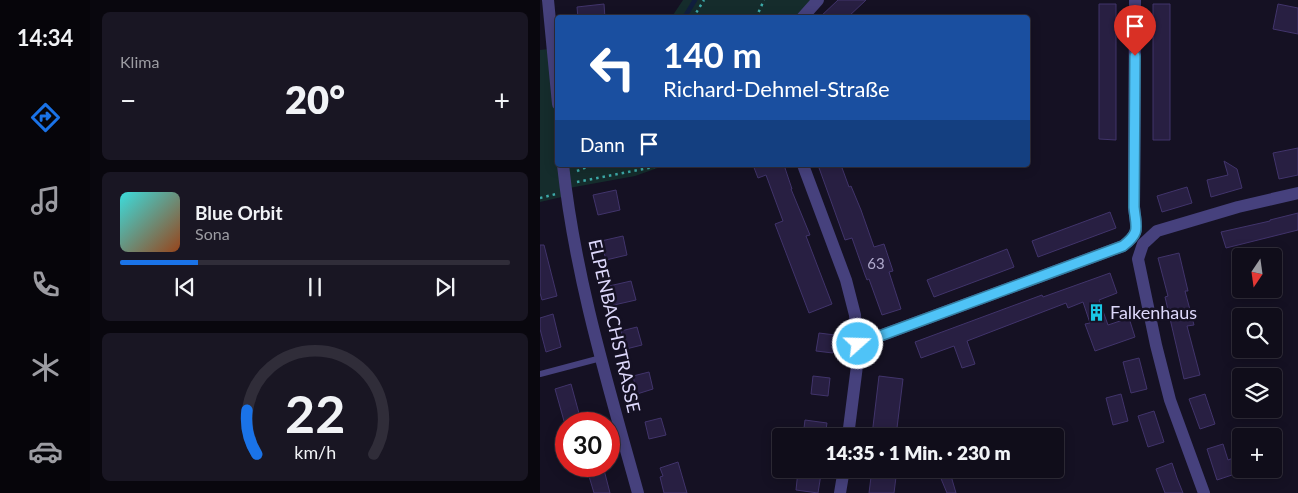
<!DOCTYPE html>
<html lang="de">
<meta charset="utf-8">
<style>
:root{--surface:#100d1a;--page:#191623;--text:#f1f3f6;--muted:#9c9ca2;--line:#302d39;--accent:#1a73e8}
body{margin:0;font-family:Lato,sans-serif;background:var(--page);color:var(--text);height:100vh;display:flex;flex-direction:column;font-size:19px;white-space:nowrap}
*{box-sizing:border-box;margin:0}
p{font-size:16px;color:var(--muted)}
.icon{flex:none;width:28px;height:28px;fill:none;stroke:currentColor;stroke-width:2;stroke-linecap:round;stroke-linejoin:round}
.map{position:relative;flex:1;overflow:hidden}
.drawer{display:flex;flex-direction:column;gap:12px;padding:12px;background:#09070e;width:450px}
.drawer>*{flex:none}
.hud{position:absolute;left:15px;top:15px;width:475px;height:152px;border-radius:5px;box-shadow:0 2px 12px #0003,0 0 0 1px var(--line);background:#1a4fa0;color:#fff;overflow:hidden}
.needle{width:32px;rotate:193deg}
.tools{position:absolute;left:692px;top:248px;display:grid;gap:10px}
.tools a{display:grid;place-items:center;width:50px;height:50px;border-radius:5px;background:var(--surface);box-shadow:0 2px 12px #0003,0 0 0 1px var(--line);font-size:25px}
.speed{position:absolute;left:15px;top:412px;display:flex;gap:10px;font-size:25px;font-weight:700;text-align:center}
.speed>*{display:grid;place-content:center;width:65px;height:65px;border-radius:50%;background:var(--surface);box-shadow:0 2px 12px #0003,0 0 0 1px var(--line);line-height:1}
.speed .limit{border:8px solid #d22;background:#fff;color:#111}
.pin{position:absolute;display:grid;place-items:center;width:42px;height:42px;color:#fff;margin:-51px -21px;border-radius:50% 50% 50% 0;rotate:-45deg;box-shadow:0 0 5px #0007}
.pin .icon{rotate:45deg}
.me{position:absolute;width:55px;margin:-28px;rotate:70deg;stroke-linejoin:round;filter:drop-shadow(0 0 4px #0008)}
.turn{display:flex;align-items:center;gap:18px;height:105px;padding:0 25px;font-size:22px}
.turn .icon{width:65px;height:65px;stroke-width:2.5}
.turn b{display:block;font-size:35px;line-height:42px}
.then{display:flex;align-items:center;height:48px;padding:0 25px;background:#0003;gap:10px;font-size:19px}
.big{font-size:38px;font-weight:800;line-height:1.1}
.drawer .tile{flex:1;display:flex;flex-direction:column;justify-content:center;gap:8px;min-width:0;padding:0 18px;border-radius:8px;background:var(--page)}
.drawer .dial{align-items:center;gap:0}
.dial svg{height:130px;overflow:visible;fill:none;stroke:var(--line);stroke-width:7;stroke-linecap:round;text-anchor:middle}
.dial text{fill:var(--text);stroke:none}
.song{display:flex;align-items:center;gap:15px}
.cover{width:60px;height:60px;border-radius:8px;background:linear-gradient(135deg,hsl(180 70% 55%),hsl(20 70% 35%))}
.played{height:5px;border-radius:2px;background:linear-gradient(90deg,var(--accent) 20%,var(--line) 20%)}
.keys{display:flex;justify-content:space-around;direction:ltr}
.heat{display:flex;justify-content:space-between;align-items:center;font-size:28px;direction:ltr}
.trip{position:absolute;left:232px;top:428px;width:292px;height:50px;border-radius:5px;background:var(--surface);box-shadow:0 2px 12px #0003,0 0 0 1px var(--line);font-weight:800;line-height:50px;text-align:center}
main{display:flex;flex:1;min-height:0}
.dock{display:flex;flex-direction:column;width:90px;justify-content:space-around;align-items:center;background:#06050a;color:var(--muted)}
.dock .icon{width:35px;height:35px}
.dock .on{color:var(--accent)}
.dock b{font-size:22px;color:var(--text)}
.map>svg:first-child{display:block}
</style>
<main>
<nav class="dock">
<b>14:34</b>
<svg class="icon on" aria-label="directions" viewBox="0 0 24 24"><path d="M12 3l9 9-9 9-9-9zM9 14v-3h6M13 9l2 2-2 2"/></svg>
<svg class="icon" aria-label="music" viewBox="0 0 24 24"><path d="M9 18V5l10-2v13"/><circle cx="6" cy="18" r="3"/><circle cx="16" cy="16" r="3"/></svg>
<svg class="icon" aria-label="phone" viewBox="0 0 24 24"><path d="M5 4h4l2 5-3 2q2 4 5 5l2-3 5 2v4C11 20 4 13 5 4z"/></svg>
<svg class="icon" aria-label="climate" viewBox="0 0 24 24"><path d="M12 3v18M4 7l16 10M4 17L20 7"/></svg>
<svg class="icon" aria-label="car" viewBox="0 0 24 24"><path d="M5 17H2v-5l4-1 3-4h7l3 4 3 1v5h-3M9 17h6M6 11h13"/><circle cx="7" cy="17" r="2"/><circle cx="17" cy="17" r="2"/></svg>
</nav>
<section class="drawer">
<div class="tile"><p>Klima</p>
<div class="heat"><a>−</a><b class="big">20°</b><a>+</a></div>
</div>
<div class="tile">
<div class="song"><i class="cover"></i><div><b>Blue Orbit</b><p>Sona</p></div></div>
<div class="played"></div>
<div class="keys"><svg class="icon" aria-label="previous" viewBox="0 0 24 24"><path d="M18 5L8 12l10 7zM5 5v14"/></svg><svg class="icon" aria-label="pause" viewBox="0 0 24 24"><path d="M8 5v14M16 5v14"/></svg><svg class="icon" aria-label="next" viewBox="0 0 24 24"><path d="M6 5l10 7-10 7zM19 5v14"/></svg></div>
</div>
<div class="tile dial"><svg viewBox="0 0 100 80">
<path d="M14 69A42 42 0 1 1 86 69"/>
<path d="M14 69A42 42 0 0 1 8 42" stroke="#1a73e8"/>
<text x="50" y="56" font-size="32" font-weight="700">22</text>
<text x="50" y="72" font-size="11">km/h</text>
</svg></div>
</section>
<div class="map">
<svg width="758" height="493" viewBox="0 0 758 493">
<rect width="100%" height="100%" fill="#151123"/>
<path fill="#152c2c" d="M 143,0 L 274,0 L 259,17 L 131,18 Z
M 9,49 L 17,128 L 18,165 L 26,196 L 0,202 L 0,50 Z
M 26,165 L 126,165 L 95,176 L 29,188 Z"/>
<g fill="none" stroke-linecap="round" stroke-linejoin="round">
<path stroke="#101e3d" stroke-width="4.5" d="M 144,18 L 155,0"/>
</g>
<path fill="#281f42" stroke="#41346b" d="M 298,0 L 326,0 L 307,18 L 279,18 Z
M 64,4 L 65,18 L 38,18 L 37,7 Z
M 559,4 L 576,4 L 576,140 L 559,139 Z
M 613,4 L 630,4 L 630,140 L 613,140 Z
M 738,4 L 758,8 L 758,34 L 733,29 Z
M 758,148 L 758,175 L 739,179 L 733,153 Z
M 684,161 L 697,169 L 702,188 L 671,197 L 667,180 L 688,175 Z
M 213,165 L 250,165 L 245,168 L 252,189 L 251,189 L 270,235 L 266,236 L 292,304 L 269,313 L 235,224 L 243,221 L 226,175 L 218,178 Z
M 278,165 L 301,165 L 309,187 L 311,186 L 321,210 L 334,247 L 344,244 L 353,271 L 349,272 L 361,309 L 342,315 L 329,279 L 327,280 L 325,275 L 312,238 L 305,240 Z
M 647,187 L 652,203 L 622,212 L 617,196 Z
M 76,190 L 80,210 L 58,215 L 53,195 Z
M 570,212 L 576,228 L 498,257 L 492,241 Z
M 758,213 L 758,230 L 686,248 L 681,232 L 730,221 L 730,220 Z
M 83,236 L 87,255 L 66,260 L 61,241 Z
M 0,245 L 4,245 L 17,296 L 2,300 L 0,293 Z
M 467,249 L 474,267 L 394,297 L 387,280 Z
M 639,253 L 648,291 L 645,291 L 654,325 L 647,326 L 660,375 L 644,379 L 625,297 L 628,296 L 618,258 Z
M 570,273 L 577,293 L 559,300 L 568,325 L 589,318 L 595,337 L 555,351 L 545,324 L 550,323 L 543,302 L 528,308 L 526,303 L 427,341 L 435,364 L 422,368 L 414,346 L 381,358 L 375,342 L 502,295 L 503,297 Z
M 91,281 L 96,300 L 74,305 L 69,286 Z
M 13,314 L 21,347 L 6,352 L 0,329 L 0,318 Z
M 97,327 L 102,345 L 86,349 L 81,331 Z
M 279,333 L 295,335 L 293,353 L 276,351 Z
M 599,358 L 607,389 L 591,393 L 583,362 Z
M 109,372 L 113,389 L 97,394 L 93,376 Z
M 273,376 L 290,378 L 288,396 L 271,394 Z
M 339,376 L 363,379 L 356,436 L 332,435 Z
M 31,384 L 40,417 L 24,421 L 15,389 Z
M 581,394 L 588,421 L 573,425 L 566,398 Z
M 665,394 L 675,424 L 660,429 L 649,399 Z
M 614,411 L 624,442 L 608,447 L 598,416 Z
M 121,418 L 126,435 L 109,439 L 105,422 Z
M 265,420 L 287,423 L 285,436 L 263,436 Z
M 683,444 L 688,460 L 701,455 L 701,472 L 677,480 L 667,449 Z
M 138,462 L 147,493 L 124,493 L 120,477 L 123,476 L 120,468 Z
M 632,463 L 637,478 L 643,493 L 625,493 L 616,469 Z
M 46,466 L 63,466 L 70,493 L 54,493 Z
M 332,469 L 357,469 L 354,493 L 329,493 Z
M 397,469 L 409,469 L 416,493 L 407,493 Z
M 258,471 L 281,474 L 278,493 L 256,490 Z"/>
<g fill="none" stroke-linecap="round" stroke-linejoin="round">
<path stroke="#3da9a8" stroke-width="2.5" stroke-dasharray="2.5 4" stroke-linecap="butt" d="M 153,18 L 164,0
M 216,18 L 224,0
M 37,171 L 52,165
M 37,182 L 124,165
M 0,198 L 16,194"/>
<path stroke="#46417d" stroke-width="6" d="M 0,374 L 61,358"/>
<path stroke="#46417d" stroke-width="12" d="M 262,18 L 278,0
M 263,165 L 306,280 L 315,315 L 318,358 L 308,436
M 318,344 L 583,246 C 601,232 596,228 594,207 L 595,0
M 300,493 L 304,469
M 664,493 L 630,400 L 616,345 L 598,259 L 603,244 L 617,231 L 698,207 L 758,193"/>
<path stroke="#46417d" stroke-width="12" d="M 8,0 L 18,104
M 23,165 C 35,277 68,385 98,493"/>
</g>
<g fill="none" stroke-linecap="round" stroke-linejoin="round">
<defs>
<path id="route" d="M 318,344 L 583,246 C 601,232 596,228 594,207 L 595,56"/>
</defs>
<use href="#route" stroke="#337fa1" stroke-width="12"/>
<use href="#route" stroke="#4fc3f7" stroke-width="9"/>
</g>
<defs>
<symbol id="building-bare" viewBox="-9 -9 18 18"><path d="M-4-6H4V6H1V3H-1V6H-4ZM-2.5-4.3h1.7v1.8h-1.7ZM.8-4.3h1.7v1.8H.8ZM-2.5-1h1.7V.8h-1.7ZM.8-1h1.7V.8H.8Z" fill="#1ac7e4" stroke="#151123" stroke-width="2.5" paint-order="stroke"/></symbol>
</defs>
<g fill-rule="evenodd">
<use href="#building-bare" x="544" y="300" width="25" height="25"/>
</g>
<g text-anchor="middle" stroke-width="5" stroke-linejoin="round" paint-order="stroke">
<g font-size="15" fill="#b0aacd">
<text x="336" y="269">63</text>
</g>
<g font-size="18" fill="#ddd8fb" stroke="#151123" text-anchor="start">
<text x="570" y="319">Falkenhaus</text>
</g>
<g font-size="18" fill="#ddd8fb" stroke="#151123">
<text transform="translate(74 326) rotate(77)" y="6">ELPENBACHSTRASSE</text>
</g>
</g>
</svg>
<div class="tools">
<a><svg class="needle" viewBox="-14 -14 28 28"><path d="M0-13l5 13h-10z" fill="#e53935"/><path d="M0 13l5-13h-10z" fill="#9c9ca2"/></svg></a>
<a><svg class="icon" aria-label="search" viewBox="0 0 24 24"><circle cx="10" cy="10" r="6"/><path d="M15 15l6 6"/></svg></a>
<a><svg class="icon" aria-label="layers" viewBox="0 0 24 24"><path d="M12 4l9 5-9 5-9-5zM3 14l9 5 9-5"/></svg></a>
<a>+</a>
</div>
<div class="speed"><div class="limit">30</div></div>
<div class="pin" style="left:595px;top:56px;background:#d93025"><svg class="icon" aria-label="arrive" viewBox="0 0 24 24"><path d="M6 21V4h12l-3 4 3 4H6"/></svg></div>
<svg class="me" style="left:318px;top:344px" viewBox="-20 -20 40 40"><circle r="17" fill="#4fc3f7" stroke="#fff" stroke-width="3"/><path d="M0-11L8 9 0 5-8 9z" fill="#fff"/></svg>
<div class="trip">14:35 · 1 Min. · 230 m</div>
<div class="hud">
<div class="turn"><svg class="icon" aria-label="left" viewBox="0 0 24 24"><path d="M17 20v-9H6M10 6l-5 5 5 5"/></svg><div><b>140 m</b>Richard-Dehmel-Straße</div></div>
<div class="then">Dann<svg class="icon" aria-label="arrive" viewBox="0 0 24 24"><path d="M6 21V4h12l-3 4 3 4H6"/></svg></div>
</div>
</div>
</main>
